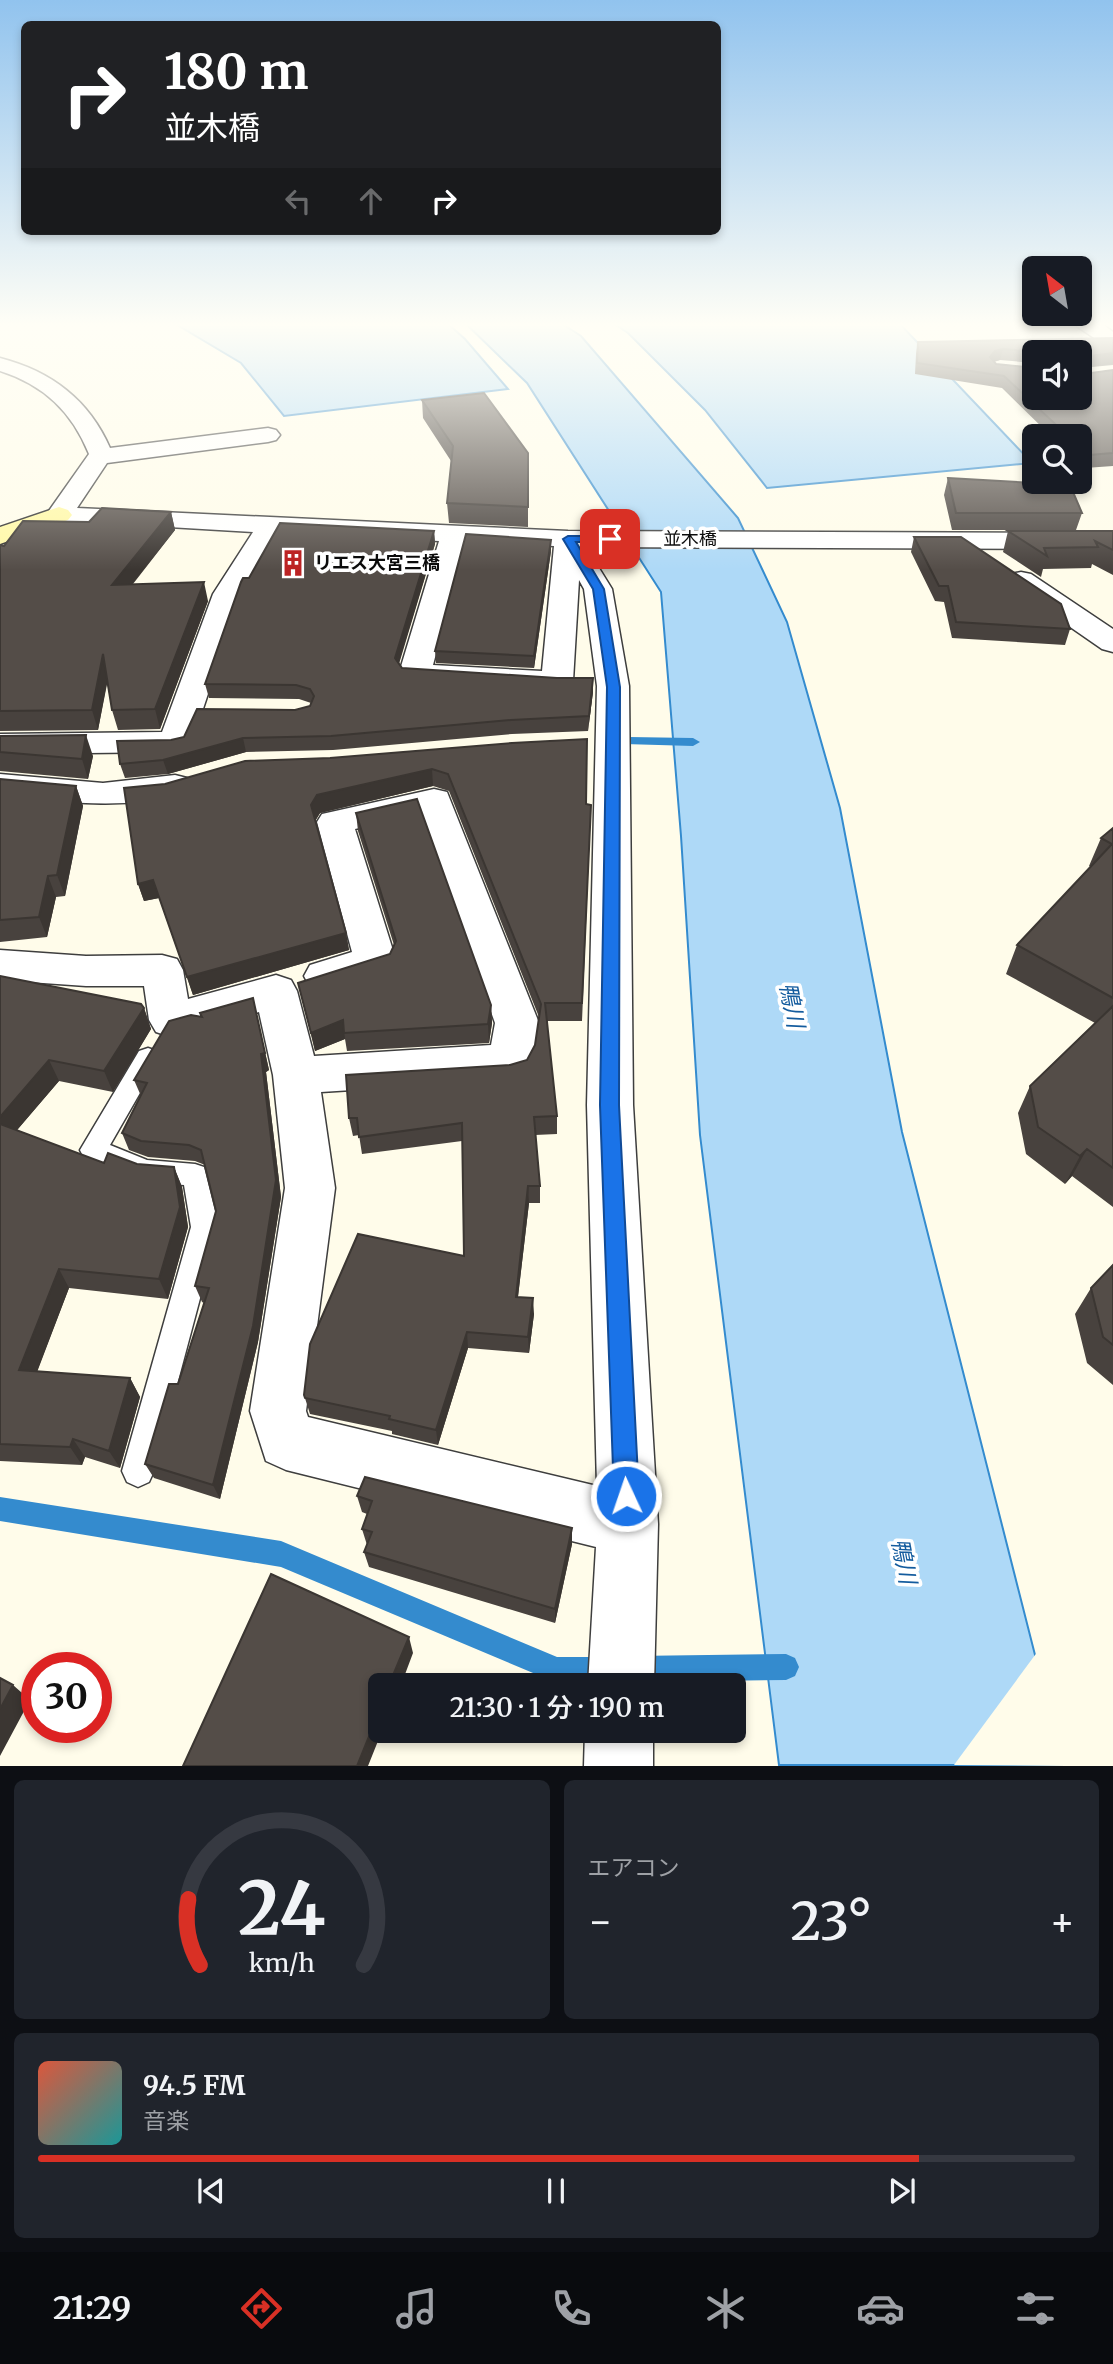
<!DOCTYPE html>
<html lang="ja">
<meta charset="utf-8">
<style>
:root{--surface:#171b24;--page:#20242c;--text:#f1f3f6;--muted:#9ea1a6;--line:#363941;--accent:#d93025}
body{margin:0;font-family:Merriweather,"Noto Sans JP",serif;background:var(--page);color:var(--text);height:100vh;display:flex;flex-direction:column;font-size:26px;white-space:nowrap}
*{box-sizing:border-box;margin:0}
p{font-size:23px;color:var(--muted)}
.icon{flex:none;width:38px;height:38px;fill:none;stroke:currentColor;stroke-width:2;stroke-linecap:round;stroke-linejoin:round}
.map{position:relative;height:1766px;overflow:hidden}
.details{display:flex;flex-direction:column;gap:14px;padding:14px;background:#0d0f14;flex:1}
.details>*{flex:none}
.hud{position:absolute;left:21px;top:21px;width:700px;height:214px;border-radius:10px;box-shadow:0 4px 10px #0003;background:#202124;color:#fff;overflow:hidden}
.needle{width:46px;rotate:329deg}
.buttons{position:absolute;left:1022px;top:256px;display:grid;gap:14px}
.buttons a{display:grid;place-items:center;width:70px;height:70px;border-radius:10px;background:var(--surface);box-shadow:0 4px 10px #0003;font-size:35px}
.speed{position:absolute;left:21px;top:1652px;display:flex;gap:14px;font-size:35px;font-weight:700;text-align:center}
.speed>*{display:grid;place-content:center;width:91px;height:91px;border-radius:50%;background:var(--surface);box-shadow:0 4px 10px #0003;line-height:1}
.speed .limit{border:10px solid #d22;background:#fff;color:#111}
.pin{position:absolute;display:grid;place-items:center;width:60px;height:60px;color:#fff;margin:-30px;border-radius:14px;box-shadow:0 4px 10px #0006}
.me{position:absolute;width:77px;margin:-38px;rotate:357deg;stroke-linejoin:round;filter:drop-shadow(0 0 5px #0008)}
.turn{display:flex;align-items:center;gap:24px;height:147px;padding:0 28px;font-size:32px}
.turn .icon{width:91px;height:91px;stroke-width:2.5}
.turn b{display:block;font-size:49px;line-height:60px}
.lanes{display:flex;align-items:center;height:66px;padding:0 28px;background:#0003;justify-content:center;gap:35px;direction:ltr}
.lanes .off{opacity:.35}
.big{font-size:52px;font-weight:600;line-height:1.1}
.details .tile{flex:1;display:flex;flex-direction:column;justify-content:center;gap:10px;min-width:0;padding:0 24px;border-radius:10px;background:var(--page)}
.details .dial{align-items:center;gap:0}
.dial svg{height:182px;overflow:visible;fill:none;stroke:var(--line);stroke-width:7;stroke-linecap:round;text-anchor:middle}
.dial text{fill:var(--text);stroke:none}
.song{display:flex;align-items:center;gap:21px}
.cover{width:84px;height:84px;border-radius:10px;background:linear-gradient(135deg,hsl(10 70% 55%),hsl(180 70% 35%))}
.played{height:7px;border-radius:4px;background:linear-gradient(90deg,var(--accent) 85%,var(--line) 85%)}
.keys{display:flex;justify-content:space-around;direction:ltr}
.heat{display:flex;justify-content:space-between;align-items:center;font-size:38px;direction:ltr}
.details .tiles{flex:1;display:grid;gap:14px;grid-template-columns:1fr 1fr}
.tile:last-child{grid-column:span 2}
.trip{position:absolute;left:368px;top:1673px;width:378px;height:70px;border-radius:10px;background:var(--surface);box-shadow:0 4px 10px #0003;font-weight:600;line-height:70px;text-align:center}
.tabs{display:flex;height:112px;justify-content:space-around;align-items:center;background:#090b0e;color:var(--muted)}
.tabs .icon{width:49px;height:49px}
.tabs .current{color:var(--accent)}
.tabs b{font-size:32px;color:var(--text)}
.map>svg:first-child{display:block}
</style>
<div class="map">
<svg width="1113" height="1766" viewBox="0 0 1113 1766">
<rect width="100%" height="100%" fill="#fffcea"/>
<path fill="#aed9f7" stroke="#348bce" stroke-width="2" d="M 174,323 L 447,323 L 465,339 L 508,389 L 284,416 L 241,363 Z
M 465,323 L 561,323 L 581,336 L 738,518 L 787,622 L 840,808 L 902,1132 L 1063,1765 L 779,1765 L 700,1135 L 681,836 L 661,592 L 527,383 Z
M 613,323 L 899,323 L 1032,463 L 767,488 L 705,410 L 628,333 Z"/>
<path fill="#fffcea" d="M 1038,1651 L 1067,1766 L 954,1765 Z"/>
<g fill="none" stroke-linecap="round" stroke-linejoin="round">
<path fill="#348bce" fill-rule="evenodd" d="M 629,737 L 693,738 L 700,742 L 693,746 L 624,744 L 622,741 L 624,738 Z
M 0,1497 L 281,1541 L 557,1657 L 607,1657 L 617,1660 L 620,1668 L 624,1660 L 633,1656 L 786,1654 L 795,1658 L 799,1667 L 795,1676 L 786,1680 L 633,1682 L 624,1678 L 620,1671 L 617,1680 L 607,1683 L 557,1683 L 281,1567 L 0,1521 Z"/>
<defs>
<path id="lane" d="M 148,1048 L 157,1051 L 160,1058 L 110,1145 L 147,1160 L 195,1164 L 204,1167 L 219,1227 L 154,1471 L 149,1482 L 138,1487 L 127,1482 L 122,1471 L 191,1227 L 184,1185 L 146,1182 L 84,1158 L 80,1150 L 139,1051 Z"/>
<path id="street" d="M 1072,323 L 1101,323 L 1113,332 L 1113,348 L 1106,346 Z
M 0,358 C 51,371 89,400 110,448 L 268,428 L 276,430 L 280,435 L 276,440 L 268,442 L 107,463 L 77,508 L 568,531 L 1113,533 L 1113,549 L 586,547 L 612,589 L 629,686 L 633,1105 L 658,1524 L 654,1685 L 588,1685 L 596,1547 L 286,1470 L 266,1461 L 250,1411 L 285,1188 L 273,1075 L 259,1012 L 171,1037 L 156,1032 L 149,1020 L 144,986 L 86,986 L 0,980 L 0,950 L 86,956 L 162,955 L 177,959 L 183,970 L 188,999 L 276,975 L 291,980 L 297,991 L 314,1056 L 491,1045 L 495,1023 L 421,814 L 355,829 L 396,960 L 390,971 L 325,991 L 310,987 L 304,976 L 310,965 L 352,952 L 317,822 L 322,814 L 434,789 L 447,792 L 539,1023 L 533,1062 L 527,1075 L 511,1080 L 321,1092 L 335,1188 L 306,1411 L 308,1417 L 597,1486 L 587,1105 L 597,686 L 584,589 L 579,580 L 573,681 L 568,688 L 557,690 L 415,682 L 404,680 L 399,673 L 439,541 L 279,533 L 241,594 L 192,742 L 187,749 L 175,752 L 0,754 L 0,734 L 162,732 L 213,594 L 253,532 L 50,520 L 46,515 L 89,454 C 72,412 44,385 0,371 ZM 465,542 L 554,546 L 542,671 L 433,665 Z
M 1021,572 L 1031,574 L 1113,629 L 1113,652 L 1102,649 L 1011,586 L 1007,580 L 1011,574 Z
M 0,774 L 103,783 L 175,775 L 187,778 L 193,786 L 187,794 C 125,810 63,802 0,796 Z
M 585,1731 L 653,1731 L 653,1766 L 584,1766 Z"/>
<path id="secondary" d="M 59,507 L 68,510 L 72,515 L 68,520 L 0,544 L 0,527 Z"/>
</defs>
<use href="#lane" stroke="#3e3e3e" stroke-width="3"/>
<use href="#street" stroke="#3e3e3e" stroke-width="3"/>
<use href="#secondary" stroke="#2d2d2d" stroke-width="3"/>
<use href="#lane" fill="#fff" fill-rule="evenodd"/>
<use href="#street" fill="#fff" fill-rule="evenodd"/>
<use href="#secondary" fill="#fff8a5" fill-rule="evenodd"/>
</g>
<path fill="#48423e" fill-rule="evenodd" d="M 1113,338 L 1113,365 L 1081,368 L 1081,371 L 1084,374 L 1113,370 L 1113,466 L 1085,468 L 1080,463 L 1080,436 L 1051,436 L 1002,388 L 915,374 L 916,354 L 918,342 ZM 1034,352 L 1080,352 L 1034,397 L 994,362 L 1000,360 L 1034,363 Z
M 422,400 L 528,454 L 528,527 L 449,523 L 447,503 L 451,461 L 423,418 Z
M 948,478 L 1082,513 L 1076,530 L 952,530 L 944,495 Z
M 171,512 L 175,530 L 133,584 L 208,601 L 160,729 L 118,730 L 112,710 L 107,682 L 98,730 L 0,731 L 0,545 L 4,546 L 89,522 Z
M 434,531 L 435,544 L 399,664 L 402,668 L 593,692 L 588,731 L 512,734 L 333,750 L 246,752 L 168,774 L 125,778 L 120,764 L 171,740 L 310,706 L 311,703 L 299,699 L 209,698 L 205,684 L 249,578 Z
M 1008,531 L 1113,531 L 1113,575 L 1092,564 L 1091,568 L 1043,569 L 1041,577 L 1003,552 Z
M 914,537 L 1070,629 L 1065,645 L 952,638 L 944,602 L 935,601 L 911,552 Z
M 551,551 L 534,668 L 436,663 L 435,651 Z
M 0,736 L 93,756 L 88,779 L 0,771 Z
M 512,743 L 586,804 L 591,805 L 582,1021 L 547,1021 L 557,1116 L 557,1134 L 535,1135 L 540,1186 L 540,1203 L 529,1203 L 518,1297 L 534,1314 L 529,1353 L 468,1348 L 438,1445 L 392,1434 L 392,1431 L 310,1414 L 304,1395 L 464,1256 L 462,1141 L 362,1154 L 359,1135 L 353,1136 L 349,1118 L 527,1060 L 535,1045 L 539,1017 L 449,791 L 433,786 L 320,813 L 315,821 L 346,933 L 349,950 L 193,995 L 159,898 L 144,901 L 138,884 L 165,784 L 330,758 Z
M 0,779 L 76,786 L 83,806 L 65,896 L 56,897 L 47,937 L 0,942 Z
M 356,813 L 491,1005 L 492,1023 L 489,1043 L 347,1051 L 345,1039 L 315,1051 L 298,983 L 390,954 L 394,945 L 358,831 Z
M 1113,828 L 1113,1207 L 1072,1176 L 1065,1184 L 1026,1154 L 1018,1113 L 1030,1086 L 1095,1023 L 1006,974 L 1017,945 L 1091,867 L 1089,866 L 1101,838 Z
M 0,976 L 144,1008 L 151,1029 L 113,1092 L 59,1081 L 17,1130 L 104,1163 L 174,1167 L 182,1187 L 188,1227 L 168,1299 L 69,1288 L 37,1371 L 130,1378 L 140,1397 L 120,1468 L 85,1457 L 82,1465 L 0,1461 Z
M 253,998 L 269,1070 L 266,1072 L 281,1197 L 258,1342 L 220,1499 L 154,1478 L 145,1464 L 178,1384 L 204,1303 L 202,1302 L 195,1286 L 216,1211 L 205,1165 L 195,1161 L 148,1157 L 129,1150 L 122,1133 L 141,1096 L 134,1080 L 201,1017 Z
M 1113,1265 L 1113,1385 L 1087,1363 L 1075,1314 L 1091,1288 Z
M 357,1496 L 572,1528 L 572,1544 L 555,1623 L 369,1567 L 364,1552 L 367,1545 L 362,1529 L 367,1514 L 362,1512 Z"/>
<path fill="#3b3632" d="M 1003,349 L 1000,360 L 992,362 L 990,357 L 995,351 Z
M 1113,353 L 1113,364 L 1080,368 L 1081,359 L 1083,357 Z
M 171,512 L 175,530 L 117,603 L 112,585 Z
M 434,531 L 435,544 L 396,672 L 395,658 Z
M 551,540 L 551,551 L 534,668 L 534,656 Z
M 204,582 L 208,601 L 160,729 L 155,709 Z
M 103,654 L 109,674 L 98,730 L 92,710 Z
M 593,678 L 593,692 L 588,731 L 589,716 Z
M 86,735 L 93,756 L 88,779 L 82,759 Z
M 243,738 L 246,752 L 168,774 L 163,760 Z
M 432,769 L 433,786 L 320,813 L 314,823 L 311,805 L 317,795 Z
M 76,786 L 83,806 L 65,896 L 57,875 Z
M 48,876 L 56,897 L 47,937 L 39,917 Z
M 153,880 L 159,898 L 144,901 L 138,884 Z
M 346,933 L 349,950 L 193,995 L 187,977 Z
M 253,998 L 269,1070 L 266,1072 L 281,1197 L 258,1342 L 220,1499 L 213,1485 Z
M 491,1005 L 492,1023 L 489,1043 L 488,1024 Z
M 144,1008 L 151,1029 L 113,1092 L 104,1071 Z
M 343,1020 L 345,1039 L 315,1051 L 311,1033 Z
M 49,1060 L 59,1081 L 6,1143 L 0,1131 L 0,1117 Z
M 1087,1149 L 1072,1176 L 1065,1184 L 1080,1156 Z
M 174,1167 L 182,1187 L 188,1227 L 168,1299 L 159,1279 Z
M 528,1186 L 529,1203 L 516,1313 L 516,1297 Z
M 59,1269 L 69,1288 L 31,1388 L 19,1370 Z
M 533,1298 L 534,1314 L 529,1353 L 528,1337 Z
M 467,1332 L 468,1348 L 438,1445 L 436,1430 Z
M 130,1378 L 140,1397 L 120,1468 L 109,1451 Z
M 73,1439 L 85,1457 L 82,1465 L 70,1447 Z
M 572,1528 L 572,1544 L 555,1623 L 555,1609 Z
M 409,1637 L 413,1653 L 401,1685 L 389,1685 Z
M 13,1685 L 30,1700 L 0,1756 L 0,1709 Z
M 380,1709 L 380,1731 L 382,1731 L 368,1766 L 357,1766 Z"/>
<path fill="#544d48" stroke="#3b3632" stroke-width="2" fill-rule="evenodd" d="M 1113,338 L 1113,353 L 1083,357 L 1081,359 L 1081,371 L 1084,374 L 1113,370 L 1113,453 L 1089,455 L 1080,446 L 1080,436 L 1068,436 L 1004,376 L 917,363 L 918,342 ZM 1003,349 L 1037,352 L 1080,352 L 1080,397 L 1034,397 L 1034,368 L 996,364 L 990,357 L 995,351 Z
M 484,393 L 528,453 L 528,507 L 447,503 L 453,446 L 422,400 Z
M 948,478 L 1070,485 L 1082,513 L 956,513 Z
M 102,508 L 171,512 L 112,585 L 204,582 L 155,709 L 112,710 L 103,654 L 92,710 L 0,711 L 0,545 L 4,546 L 23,521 L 89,522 Z
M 280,523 L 434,531 L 395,658 L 402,668 L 557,678 L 593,678 L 589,716 L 511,720 L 331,736 L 243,738 L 163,760 L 120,764 L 117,741 L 171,740 L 184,737 L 197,709 L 295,710 L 310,706 L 314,696 L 310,689 L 296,685 L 205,684 L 241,582 L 243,578 L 249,578 Z
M 1008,531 L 1113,531 L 1113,550 L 1095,541 L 1098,547 L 1044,548 L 1047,556 Z
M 466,534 L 551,540 L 534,656 L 435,651 Z
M 914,537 L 961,537 L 1061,604 L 1070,629 L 956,622 L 948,586 L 939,586 Z
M 86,735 L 82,759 L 0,752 L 0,736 Z
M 587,739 L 586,804 L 591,805 L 582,1003 L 545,1003 L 557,1116 L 534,1117 L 540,1186 L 528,1186 L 516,1297 L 533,1298 L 528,1337 L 467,1332 L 436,1430 L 389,1419 L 390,1416 L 305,1398 L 304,1395 L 310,1344 L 358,1234 L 464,1256 L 462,1123 L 359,1137 L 357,1118 L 349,1118 L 346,1075 L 510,1065 L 527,1060 L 535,1045 L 541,1004 L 448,774 L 432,769 L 317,795 L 311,805 L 346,933 L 187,977 L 153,880 L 138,884 L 124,788 L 165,784 L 245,761 L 330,758 L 512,743 Z
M 0,779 L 76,786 L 57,875 L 48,876 L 39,917 L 0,920 Z
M 417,799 L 491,1005 L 488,1024 L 344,1033 L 343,1020 L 311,1033 L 298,983 L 390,954 L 396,941 L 356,813 Z
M 1113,828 L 1113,998 L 1017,945 L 1112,844 L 1101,838 Z
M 0,976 L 141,1004 L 144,1008 L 104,1071 L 49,1060 L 0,1117 Z
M 253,998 L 265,1053 L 261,1054 L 276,1180 L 253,1326 L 213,1485 L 145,1464 L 169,1384 L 178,1384 L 209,1288 L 195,1286 L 216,1211 L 201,1150 L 189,1145 L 141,1141 L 122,1133 L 147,1083 L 134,1080 L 169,1021 L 191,1015 L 202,1017 L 200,1013 Z
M 1113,1006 L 1113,1168 L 1087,1149 L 1080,1156 L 1038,1127 L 1030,1086 Z
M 0,1124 L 104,1163 L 108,1153 L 137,1164 L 174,1167 L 180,1207 L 159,1279 L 59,1269 L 19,1370 L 130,1378 L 109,1451 L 73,1439 L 70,1447 L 0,1444 Z
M 1113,1265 L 1113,1345 L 1103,1337 L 1091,1288 Z
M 365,1477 L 572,1528 L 555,1609 L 364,1552 L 372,1532 L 362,1529 L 372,1501 L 357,1496 Z
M 271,1574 L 409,1637 L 389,1685 L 380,1685 L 380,1709 L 357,1766 L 183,1766 Z
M 0,1678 L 13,1685 L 0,1709 Z"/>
<linearGradient id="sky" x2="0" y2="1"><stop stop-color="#91c3ee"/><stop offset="0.57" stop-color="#fffef6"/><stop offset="1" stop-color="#fffef6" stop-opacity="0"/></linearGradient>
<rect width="1113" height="570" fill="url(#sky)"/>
<path fill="#1a73e8" stroke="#114b97" stroke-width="2" d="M 568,536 L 610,536 L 616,539 L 610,542 L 576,542 L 604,589 L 620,687 L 619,1105 L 639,1496 L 635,1504 L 626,1508 L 618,1504 L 614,1496 L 600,1105 L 607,687 L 593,589 L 563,539 Z"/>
<defs>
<symbol id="building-bare" viewBox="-9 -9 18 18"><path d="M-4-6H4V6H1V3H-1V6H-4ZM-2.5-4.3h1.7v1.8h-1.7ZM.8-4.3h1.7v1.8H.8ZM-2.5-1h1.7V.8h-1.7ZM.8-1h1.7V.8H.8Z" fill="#bc2324" stroke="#fff" stroke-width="2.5" paint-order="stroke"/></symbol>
</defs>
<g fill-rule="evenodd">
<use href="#building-bare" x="274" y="544" width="38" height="38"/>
</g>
<g text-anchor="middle" stroke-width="7" stroke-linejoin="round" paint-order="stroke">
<g font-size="18" fill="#0b0b0b" stroke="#fff">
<text x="690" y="545">並木橋</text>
</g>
<g font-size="18" font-weight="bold" fill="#0b0b0b" stroke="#fff" text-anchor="start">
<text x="314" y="569">リエス大宮三橋</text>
</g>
<g font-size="23" font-style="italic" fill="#145c9e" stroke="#fff">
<text transform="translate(792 1005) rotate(79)" y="8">鴨川</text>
<text transform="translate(904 1561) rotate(79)" y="8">鴨川</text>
</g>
</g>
</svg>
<div class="buttons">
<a><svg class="needle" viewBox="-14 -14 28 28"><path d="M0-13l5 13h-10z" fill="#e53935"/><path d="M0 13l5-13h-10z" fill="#9ea1a6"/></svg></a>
<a><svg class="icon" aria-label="sound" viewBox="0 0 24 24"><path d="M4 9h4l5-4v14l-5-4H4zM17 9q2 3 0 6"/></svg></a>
<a><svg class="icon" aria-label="search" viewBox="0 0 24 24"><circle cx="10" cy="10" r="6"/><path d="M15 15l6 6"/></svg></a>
</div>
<div class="speed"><div class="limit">30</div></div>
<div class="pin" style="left:610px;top:539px;background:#d93025"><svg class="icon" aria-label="arrive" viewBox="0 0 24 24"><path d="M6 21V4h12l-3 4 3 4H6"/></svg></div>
<svg class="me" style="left:626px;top:1496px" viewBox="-20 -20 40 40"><circle r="17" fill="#1a73e8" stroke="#fff" stroke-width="3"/><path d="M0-11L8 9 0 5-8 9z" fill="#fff"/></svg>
<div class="trip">21:30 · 1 分 · 190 m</div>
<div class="hud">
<div class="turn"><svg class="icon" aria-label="right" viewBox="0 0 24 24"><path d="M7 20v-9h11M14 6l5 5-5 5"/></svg><div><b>180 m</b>並木橋</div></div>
<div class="lanes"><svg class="icon off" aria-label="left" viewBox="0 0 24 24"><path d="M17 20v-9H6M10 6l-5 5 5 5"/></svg><svg class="icon off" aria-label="ahead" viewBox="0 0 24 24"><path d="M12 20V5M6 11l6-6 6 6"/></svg><svg class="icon" aria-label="right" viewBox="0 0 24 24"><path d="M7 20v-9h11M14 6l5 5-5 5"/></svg></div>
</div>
</div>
<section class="details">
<div class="tiles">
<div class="tile dial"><svg viewBox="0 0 100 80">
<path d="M14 69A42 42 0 1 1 86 69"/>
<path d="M14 69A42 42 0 0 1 9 40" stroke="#d93025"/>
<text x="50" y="56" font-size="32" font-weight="700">24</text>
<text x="50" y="72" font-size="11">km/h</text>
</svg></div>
<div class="tile"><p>エアコン</p>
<div class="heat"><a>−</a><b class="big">23°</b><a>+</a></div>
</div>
<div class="tile">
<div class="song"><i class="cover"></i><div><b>94.5 FM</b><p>音楽</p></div></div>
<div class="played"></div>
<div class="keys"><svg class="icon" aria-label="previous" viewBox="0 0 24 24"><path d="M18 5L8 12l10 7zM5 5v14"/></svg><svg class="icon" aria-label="pause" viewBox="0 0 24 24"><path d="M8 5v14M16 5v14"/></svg><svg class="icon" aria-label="next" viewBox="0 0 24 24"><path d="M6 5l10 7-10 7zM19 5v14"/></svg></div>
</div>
</div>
</section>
<nav class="tabs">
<b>21:29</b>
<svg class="icon current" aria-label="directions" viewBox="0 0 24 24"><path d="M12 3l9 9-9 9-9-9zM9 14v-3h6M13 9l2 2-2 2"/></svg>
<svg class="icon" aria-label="music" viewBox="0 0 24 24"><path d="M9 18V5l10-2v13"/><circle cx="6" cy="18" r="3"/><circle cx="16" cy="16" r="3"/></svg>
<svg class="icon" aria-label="phone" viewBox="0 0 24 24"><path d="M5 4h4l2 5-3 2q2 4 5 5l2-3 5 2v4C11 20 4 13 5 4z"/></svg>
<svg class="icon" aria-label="climate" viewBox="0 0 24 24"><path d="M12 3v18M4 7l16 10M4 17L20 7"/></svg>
<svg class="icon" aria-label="car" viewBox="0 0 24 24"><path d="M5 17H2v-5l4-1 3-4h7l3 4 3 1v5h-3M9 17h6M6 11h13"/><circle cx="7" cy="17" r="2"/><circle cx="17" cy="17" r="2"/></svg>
<svg class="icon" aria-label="filters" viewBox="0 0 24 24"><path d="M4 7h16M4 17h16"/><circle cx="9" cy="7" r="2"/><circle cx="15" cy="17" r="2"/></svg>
</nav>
